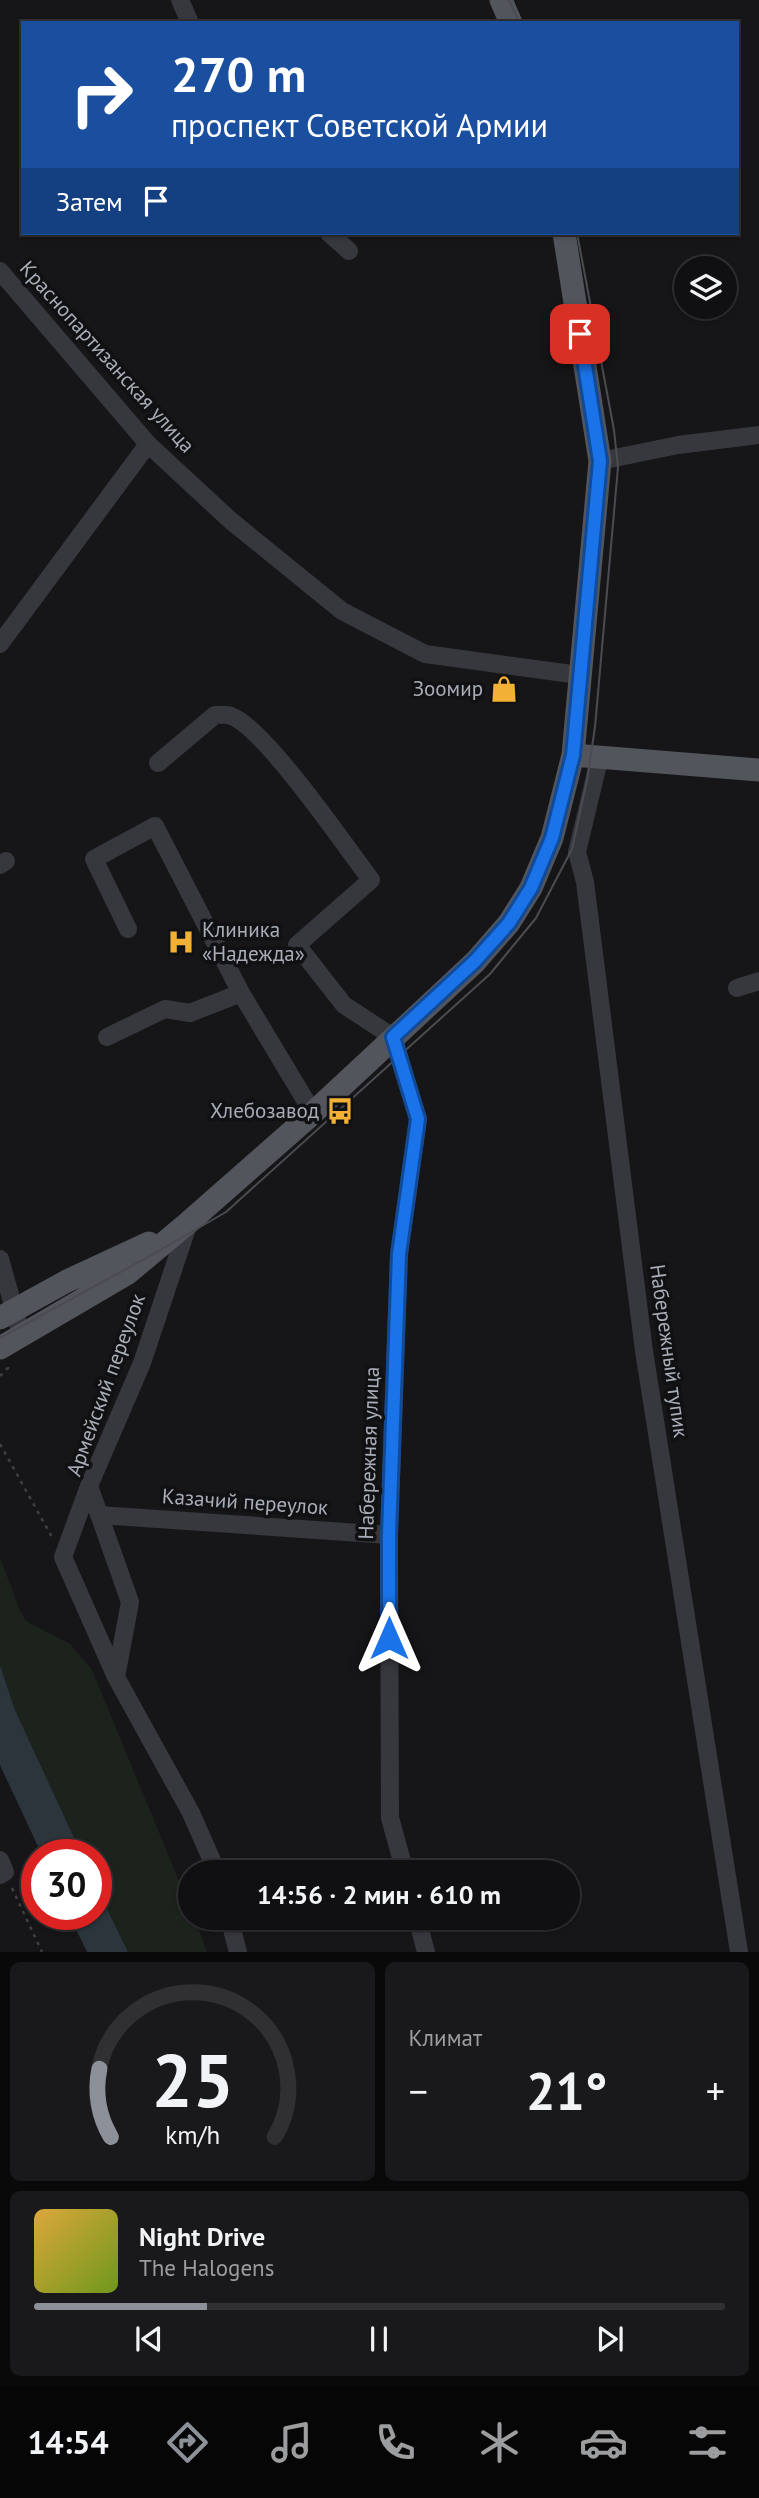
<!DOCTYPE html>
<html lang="ru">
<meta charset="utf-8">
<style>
:root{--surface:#101012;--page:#19191b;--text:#f1f3f6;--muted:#9c9d9f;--line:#303032;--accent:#8c9099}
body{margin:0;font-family:"PT Sans",sans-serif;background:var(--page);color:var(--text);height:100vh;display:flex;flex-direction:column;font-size:26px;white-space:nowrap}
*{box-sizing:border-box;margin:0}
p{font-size:23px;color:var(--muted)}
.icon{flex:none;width:38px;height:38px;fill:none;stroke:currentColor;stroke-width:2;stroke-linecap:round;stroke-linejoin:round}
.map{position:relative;height:1952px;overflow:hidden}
.drawer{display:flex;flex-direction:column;gap:10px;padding:10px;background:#09090a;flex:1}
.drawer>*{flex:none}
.hud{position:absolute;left:21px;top:21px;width:718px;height:214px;border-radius:0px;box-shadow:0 2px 5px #0004,0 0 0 2px var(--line);background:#1a4fa0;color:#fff;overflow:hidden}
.fabs{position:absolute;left:674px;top:256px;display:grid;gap:14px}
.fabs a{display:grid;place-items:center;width:63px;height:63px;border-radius:50%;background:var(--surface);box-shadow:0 2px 5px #0004,0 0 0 2px var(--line);font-size:35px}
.speed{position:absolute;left:21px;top:1839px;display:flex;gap:14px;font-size:35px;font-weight:700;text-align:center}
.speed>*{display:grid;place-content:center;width:91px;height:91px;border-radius:50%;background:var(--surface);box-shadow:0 2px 5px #0004,0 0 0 2px var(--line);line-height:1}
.speed .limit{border:10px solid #d22;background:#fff;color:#111}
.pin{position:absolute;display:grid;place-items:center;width:60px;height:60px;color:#fff;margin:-30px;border-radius:14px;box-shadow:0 4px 10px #0006}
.me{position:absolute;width:77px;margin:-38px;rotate:0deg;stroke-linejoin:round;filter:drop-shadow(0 0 5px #0008)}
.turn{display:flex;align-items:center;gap:24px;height:147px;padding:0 35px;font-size:32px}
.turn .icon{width:91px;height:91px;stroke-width:2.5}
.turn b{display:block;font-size:49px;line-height:60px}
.then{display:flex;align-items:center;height:66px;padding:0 35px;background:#0003;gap:14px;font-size:26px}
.big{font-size:52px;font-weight:700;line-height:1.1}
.drawer .widget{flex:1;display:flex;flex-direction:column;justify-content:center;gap:10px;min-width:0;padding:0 24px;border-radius:10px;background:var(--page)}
.drawer .dial{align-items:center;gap:0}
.dial svg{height:182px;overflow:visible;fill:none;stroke:var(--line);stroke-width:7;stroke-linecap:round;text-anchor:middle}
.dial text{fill:var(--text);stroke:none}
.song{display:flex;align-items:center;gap:21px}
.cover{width:84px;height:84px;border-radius:10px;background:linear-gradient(135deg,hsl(40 70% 55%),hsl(80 70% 35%))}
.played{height:7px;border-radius:4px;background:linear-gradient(90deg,var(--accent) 25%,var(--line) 25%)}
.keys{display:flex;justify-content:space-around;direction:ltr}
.heat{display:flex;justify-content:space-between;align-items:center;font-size:38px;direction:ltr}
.drawer .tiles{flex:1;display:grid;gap:10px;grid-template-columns:1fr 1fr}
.widget:last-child{grid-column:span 2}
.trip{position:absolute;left:178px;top:1860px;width:402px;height:70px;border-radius:35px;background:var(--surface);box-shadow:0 2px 5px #0004,0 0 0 2px var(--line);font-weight:700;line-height:70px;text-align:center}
.tabs{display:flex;height:112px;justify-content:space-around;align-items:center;background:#060607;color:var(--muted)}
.tabs .icon{width:49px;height:49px}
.tabs .active{color:var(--accent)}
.tabs b{font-size:32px;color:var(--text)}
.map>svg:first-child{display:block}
</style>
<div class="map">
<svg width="759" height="1952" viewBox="0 0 759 1952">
<rect width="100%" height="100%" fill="#161618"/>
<path fill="#1c231d" d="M 0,1558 L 21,1613 L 26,1621 L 70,1644 L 92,1670 L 191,1910 L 191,1918 L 194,1918 L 207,1952 L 128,1952 L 96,1886 L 96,1855 L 82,1855 L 15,1710 L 0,1665 Z"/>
<path fill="#2c353c" d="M 0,1665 L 15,1710 L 82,1855 L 42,1855 L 0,1765 Z
M 96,1886 L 128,1952 L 87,1952 L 69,1915 L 96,1914 Z"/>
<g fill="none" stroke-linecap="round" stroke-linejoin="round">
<path stroke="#3d3f44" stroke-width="2.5" stroke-dasharray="3.5 5" stroke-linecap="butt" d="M 0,1376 L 8,1368 L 6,1366
M 0,1444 L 53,1539
M 12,1888 L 42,1952"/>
<path stroke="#37383d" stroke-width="18" d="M 180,0 L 190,23
M 329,233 L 349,251
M 0,271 L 148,444 L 230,520 L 342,611 L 425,654 L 579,675
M 600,461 L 678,445 L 759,435
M 0,644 L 148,444
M 600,756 L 577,852 L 585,882 L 644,1351 L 739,1952
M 158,763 L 215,715 C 220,715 227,714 231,716 C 264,727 346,847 371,880 L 297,945 L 344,1005 L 393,1037 L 418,1119 L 399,1254 L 389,1535 L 390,1818 L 405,1872
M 0,865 L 6,861
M 128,929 L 94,859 L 155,826 L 241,993 L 313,1113
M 737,988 L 759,981
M 107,1037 L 165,1009 L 190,1013 L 241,993
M 189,1222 L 142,1363 L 89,1486 L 130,1602 L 116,1677 L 191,1813 L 217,1872
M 0,1259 L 21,1334
M 89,1486 L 63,1557 L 116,1677
M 99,1515 L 389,1535
M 0,1860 L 5,1872 L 0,1875
M 229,1918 L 238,1952
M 417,1918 L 426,1952"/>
<path stroke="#53555c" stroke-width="23" d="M 501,0 L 511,23
M 573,755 L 759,770
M 0,1318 L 67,1281 L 149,1243
M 0,1348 L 128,1273 L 189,1222 L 313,1113 L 475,962 L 509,923 L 531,888 L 552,838 L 573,755 L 600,461 L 564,233"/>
<path stroke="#4a4c52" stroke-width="2" d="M 509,0 L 520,23
M 0,1338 L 148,1257 L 226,1212 L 490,974 L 536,918 L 572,849 L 587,780 L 595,727 L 618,467 L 614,430 L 577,233"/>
</g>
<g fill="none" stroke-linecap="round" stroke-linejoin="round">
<defs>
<path id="route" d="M 389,1638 L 389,1535 L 399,1254 L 418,1119 L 393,1037 L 475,961 L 509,923 L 531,888 L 552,838 L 573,755 L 600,461 L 580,334"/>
</defs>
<use href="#route" stroke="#114b97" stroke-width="18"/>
<use href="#route" stroke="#1a73e8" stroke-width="12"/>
</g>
<defs>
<symbol id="shop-bare" viewBox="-9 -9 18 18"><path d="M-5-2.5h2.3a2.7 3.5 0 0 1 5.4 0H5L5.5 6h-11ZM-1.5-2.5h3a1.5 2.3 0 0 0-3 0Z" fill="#f2b134" stroke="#111113" stroke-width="2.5" paint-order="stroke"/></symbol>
<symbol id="hospital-bare" viewBox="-9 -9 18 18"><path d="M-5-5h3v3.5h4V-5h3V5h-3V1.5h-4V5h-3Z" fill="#f2b134" stroke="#111113" stroke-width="2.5" paint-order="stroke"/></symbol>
<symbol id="bus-bare" viewBox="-9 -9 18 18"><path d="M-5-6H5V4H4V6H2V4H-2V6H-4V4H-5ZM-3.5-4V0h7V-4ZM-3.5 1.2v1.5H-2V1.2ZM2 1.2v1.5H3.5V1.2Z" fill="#f2b134" stroke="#111113" stroke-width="2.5" paint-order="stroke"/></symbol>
</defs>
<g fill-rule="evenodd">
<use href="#shop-bare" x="485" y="670" width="38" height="38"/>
<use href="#hospital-bare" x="162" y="923" width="38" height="38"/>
<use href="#bus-bare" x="321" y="1092" width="38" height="38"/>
</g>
<g text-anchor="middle" stroke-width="7" stroke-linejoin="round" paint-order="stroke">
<g font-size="21" fill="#a8adb8" stroke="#111113">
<text transform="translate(107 357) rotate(48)" y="7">Краснопартизанская улица</text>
<text transform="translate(669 1351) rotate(82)" y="7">Набережный тупик</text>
<text transform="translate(106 1385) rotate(-70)" y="7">Армейский переулок</text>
<text transform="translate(369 1453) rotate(-88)" y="7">Набережная улица</text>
<text transform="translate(245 1502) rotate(4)" y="7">Казачий переулок</text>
</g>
<g font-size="21" fill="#a8adb8" stroke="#111113" text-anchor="end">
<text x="483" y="696">Зоомир</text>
<text x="202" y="937" text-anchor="start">Клиника<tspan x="202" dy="24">«Надежда»</tspan></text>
<text x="319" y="1118">Хлебозавод</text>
</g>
</g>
</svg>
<div class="fabs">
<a><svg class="icon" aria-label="layers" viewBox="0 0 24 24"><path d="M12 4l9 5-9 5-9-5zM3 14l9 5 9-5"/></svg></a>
</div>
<div class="speed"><div class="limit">30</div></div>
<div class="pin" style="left:580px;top:334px;background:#d93025"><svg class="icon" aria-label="arrive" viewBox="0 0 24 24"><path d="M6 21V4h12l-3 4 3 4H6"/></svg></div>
<svg class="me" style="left:389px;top:1638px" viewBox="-20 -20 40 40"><path d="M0-17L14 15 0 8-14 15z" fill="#1a73e8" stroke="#fff" stroke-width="4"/></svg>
<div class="trip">14:56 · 2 мин · 610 m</div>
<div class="hud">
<div class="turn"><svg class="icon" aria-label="right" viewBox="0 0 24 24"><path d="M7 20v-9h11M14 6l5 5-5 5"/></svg><div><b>270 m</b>проспект Советской Армии</div></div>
<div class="then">Затем<svg class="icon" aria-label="arrive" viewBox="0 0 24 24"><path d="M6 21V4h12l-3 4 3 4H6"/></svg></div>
</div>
</div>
<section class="drawer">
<div class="tiles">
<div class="widget dial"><svg viewBox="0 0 100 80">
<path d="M14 69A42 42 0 1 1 86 69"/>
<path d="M14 69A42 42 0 0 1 9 39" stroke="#8c9099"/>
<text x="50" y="56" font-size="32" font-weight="700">25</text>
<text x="50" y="72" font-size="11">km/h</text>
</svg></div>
<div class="widget"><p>Климат</p>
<div class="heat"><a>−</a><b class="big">21°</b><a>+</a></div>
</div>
<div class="widget">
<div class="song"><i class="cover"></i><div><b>Night Drive</b><p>The Halogens</p></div></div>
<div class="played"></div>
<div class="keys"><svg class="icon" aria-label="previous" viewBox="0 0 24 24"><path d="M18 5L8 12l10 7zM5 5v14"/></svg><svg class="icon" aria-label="pause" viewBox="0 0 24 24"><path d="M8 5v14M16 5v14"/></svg><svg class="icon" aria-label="next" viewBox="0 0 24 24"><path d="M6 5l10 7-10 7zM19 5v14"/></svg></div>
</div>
</div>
</section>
<nav class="tabs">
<b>14:54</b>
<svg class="icon active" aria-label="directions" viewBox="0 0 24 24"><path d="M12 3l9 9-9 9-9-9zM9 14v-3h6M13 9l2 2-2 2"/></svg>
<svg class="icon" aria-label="music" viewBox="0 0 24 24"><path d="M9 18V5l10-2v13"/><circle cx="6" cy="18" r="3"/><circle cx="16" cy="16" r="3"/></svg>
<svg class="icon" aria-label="phone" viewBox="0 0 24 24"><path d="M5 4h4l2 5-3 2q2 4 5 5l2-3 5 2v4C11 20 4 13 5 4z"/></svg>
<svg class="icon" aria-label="climate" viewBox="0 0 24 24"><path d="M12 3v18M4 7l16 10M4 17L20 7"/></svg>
<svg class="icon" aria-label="car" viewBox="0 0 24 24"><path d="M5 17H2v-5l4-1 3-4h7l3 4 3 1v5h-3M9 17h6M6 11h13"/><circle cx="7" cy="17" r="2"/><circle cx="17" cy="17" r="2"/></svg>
<svg class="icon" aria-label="filters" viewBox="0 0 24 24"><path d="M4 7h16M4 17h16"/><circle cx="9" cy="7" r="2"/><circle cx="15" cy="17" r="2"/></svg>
</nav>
